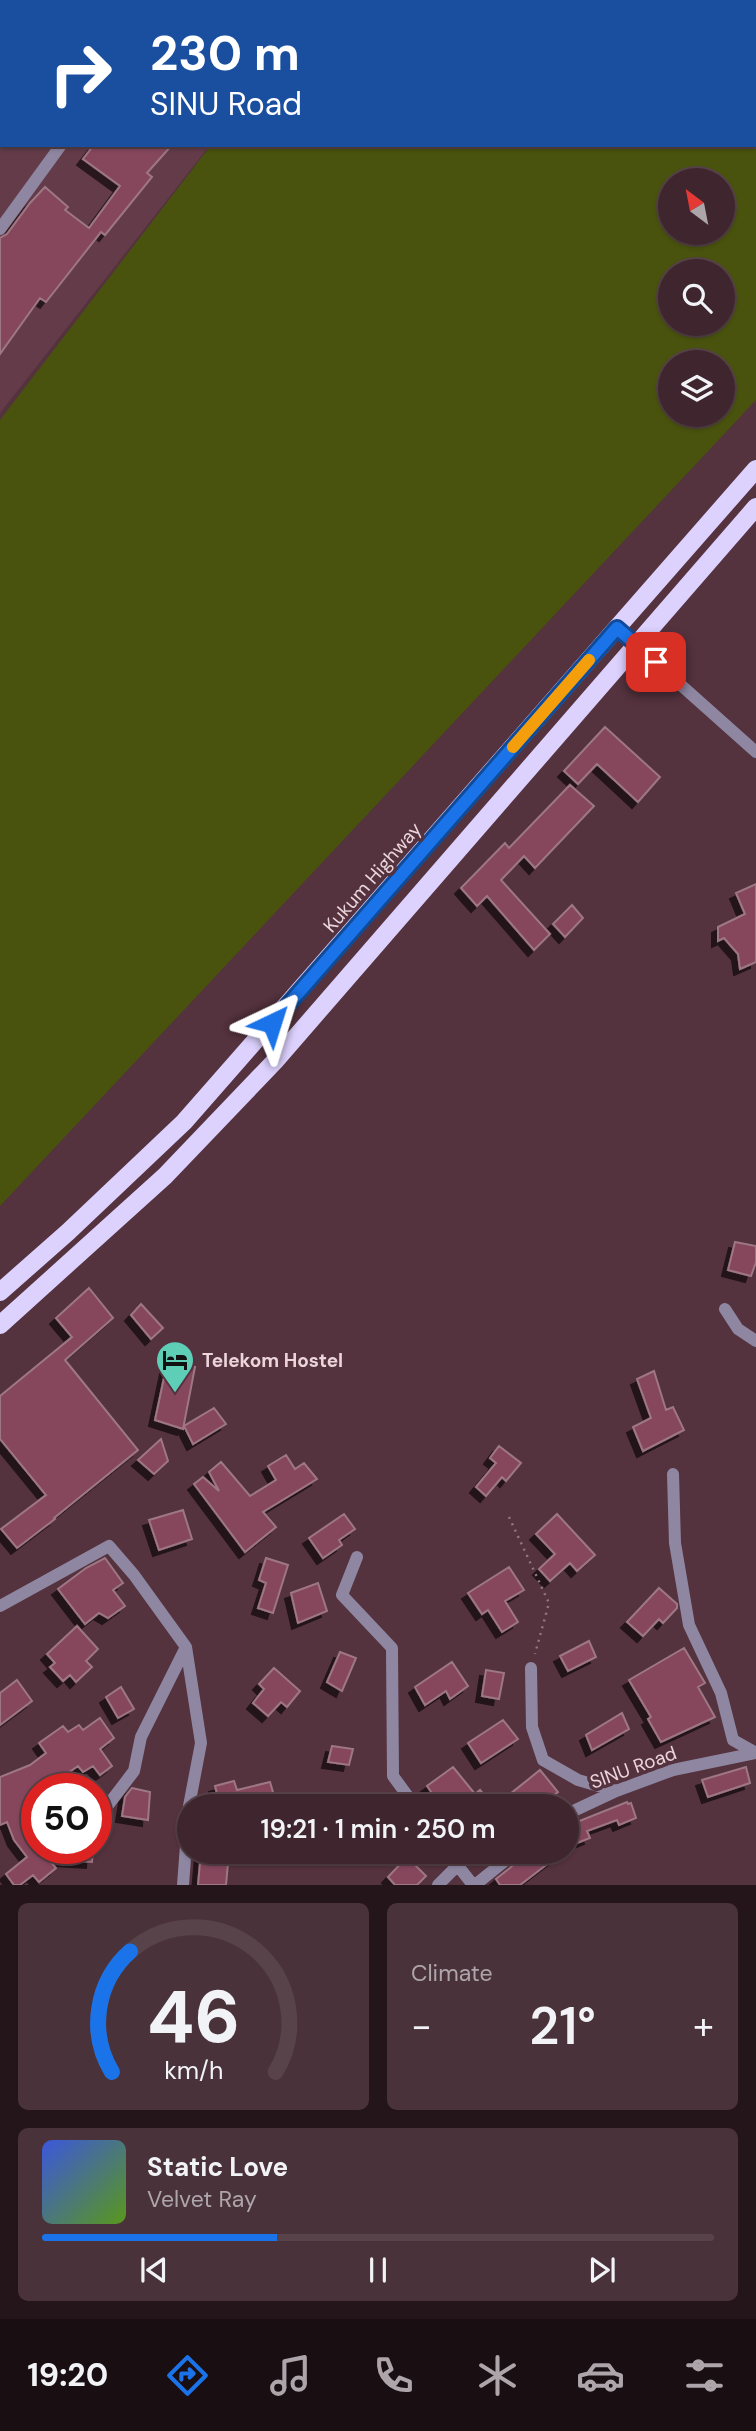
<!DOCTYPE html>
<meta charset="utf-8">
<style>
:root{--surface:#3f262e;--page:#4a323a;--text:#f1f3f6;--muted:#ada5aa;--line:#58434a;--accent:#1a73e8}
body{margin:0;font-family:"DM Sans",sans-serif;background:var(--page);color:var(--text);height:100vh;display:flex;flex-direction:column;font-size:26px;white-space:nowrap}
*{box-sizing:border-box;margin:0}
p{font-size:23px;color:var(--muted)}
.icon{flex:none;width:38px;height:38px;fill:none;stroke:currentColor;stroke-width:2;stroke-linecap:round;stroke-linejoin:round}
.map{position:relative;height:1885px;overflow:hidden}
.details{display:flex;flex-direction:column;gap:18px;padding:18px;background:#231519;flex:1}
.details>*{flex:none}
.banner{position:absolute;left:0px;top:0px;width:756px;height:147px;box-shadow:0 2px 5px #0004,0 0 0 2px var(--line);background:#1a4fa0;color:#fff;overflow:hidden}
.needle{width:46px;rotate:328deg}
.fabs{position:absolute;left:658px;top:168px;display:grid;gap:14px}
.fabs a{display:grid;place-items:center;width:77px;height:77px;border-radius:50%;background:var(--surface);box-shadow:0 2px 5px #0004,0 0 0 2px var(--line);font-size:35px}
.speed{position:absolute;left:21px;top:1773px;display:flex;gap:14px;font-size:35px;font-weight:700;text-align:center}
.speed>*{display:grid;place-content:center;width:91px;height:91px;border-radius:50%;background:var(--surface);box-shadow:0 2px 5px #0004,0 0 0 2px var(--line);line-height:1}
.speed .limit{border:10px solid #d22;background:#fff;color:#111}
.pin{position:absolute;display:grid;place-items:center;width:60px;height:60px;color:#fff;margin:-30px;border-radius:14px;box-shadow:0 4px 10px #0006}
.me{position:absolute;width:77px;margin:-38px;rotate:41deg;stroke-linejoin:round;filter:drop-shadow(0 0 5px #0008)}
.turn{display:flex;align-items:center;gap:24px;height:147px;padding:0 35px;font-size:32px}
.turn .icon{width:91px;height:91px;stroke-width:2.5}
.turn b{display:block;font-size:49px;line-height:60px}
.big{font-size:52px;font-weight:600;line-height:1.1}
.details .tile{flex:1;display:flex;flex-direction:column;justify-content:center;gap:10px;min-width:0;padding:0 24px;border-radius:10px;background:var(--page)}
.details .dial{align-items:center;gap:0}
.dial svg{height:182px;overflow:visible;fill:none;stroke:var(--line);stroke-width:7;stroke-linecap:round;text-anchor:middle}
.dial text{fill:var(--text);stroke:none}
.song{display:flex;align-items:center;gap:21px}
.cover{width:84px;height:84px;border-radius:10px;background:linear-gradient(135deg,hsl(230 70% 55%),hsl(90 70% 35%))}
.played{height:7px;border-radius:4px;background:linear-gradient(90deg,var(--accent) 35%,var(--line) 35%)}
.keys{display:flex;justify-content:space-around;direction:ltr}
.heat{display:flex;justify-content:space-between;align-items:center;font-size:38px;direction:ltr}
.details .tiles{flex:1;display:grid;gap:18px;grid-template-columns:1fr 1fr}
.tile:last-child{grid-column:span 2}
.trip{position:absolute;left:177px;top:1794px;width:402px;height:70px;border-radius:35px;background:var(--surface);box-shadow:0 2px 5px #0004,0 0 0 2px var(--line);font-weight:600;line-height:70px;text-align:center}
.tab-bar{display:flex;height:112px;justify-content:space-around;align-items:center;background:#190f12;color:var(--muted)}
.tab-bar .icon{width:49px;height:49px}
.tab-bar .current{color:var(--accent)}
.tab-bar b{font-size:32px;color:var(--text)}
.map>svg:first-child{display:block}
</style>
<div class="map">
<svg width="756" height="1885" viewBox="0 0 756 1885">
<defs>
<filter id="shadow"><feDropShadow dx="-6" dy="6" stdDeviation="0" flood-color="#0009"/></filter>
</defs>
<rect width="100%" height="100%" fill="#54323e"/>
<path fill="#643b49" d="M 0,0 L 390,0 L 2,2 L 2,145 L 210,145 L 0,413 Z"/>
<path fill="#49530e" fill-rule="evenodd" d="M 400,0 L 756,0 L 756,400 L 0,1206 L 0,420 L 211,145 L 754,145 L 754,2 L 398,2 ZM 670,180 L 723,180 L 723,233 L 670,233 ZM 670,271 L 723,271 L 723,324 L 670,324 ZM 670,362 L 723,362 L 723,415 L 670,415 Z"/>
<path fill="#86465d" stroke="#9e7784" stroke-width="2" filter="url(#shadow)" d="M 94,145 L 172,145 L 147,173 L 152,177 L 105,235 L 101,232 L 46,302 L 40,298 L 0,354 L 0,238 L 7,234 L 30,203 L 45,187 L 68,207 L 65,210 L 89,228 L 120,186 L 83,159 Z
M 605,727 L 660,777 L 638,802 L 597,764 L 578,784 L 564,771 Z
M 570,785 L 594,806 L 535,868 L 524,856 L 501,880 L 550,934 L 534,950 L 487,896 L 477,906 L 461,888 L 505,843 L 509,848 Z
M 756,884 L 756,962 L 740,969 L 738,954 L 724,938 L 718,941 L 718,927 L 745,914 L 736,893 Z
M 572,905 L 583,918 L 565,937 L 553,924 Z
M 735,1242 L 756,1246 L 756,1262 L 751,1276 L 728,1270 Z
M 89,1288 L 113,1318 L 65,1360 L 138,1450 L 54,1518 L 55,1519 L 17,1548 L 1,1529 L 46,1495 L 0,1439 L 0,1396 L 72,1337 L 56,1318 Z
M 141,1304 L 163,1328 L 151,1339 L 131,1315 Z
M 168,1359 L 195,1367 L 183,1429 L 155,1420 Z
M 654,1371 L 666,1410 L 673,1407 L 684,1430 L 643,1451 L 633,1427 L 651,1418 L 637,1379 Z
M 214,1408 L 226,1424 L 193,1444 L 184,1426 Z
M 161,1439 L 168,1461 L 154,1474 L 138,1460 Z
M 499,1446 L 521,1463 L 506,1481 L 502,1477 L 486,1496 L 476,1487 L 496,1463 L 490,1458 Z
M 286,1455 L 295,1469 L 304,1463 L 317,1479 L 263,1512 L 276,1527 L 245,1552 L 194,1484 L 203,1477 L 219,1491 L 209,1472 L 221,1462 L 250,1496 L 276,1480 L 268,1466 Z
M 183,1510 L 192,1539 L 159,1550 L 149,1520 Z
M 344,1514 L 355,1529 L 339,1540 L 342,1545 L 323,1558 L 309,1538 Z
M 557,1514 L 595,1555 L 577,1571 L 570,1563 L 550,1581 L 539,1569 L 555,1554 L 536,1534 Z
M 105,1558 L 123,1583 L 113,1590 L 125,1606 L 108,1618 L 99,1613 L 85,1624 L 58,1589 L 86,1568 Z
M 266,1558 L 288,1565 L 273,1613 L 258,1608 L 266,1583 L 259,1580 Z
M 509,1567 L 524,1590 L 505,1601 L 518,1622 L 502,1632 L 488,1610 L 482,1614 L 468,1593 Z
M 318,1583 L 327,1611 L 298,1623 L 291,1593 Z
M 659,1588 L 677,1604 L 677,1608 L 663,1623 L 659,1619 L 643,1636 L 627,1622 Z
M 77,1626 L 98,1649 L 86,1661 L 92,1667 L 76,1682 L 70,1675 L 63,1681 L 50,1667 L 55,1663 L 47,1654 Z
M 589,1641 L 596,1657 L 568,1671 L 560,1656 Z
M 684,1648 L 705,1683 L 698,1687 L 715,1717 L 661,1742 L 648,1719 L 651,1717 L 629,1680 Z
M 340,1652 L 356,1658 L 342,1691 L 327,1682 Z
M 452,1662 L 468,1686 L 450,1699 L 446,1691 L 425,1705 L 415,1687 Z
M 274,1668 L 300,1691 L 287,1707 L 281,1702 L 268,1716 L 253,1703 L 264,1689 L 259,1684 Z
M 486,1670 L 504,1673 L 499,1699 L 482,1696 Z
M 17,1680 L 32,1701 L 0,1725 L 0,1693 Z
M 121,1687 L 134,1709 L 118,1718 L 106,1697 Z
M 622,1713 L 629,1729 L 592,1750 L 586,1735 Z
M 100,1718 L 114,1738 L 100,1749 L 112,1766 L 100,1775 L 93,1766 L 83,1772 L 78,1766 L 46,1788 L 37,1788 L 37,1810 L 25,1815 L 30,1828 L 25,1830 L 37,1845 L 37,1848 L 39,1848 L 56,1868 L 39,1882 L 33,1875 L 20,1885 L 14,1885 L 6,1874 L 27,1857 L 14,1840 L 7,1822 L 0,1825 L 0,1777 L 30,1765 L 46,1753 L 39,1743 L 63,1726 L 68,1732 L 79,1725 L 83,1730 Z
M 503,1720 L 518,1739 L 481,1763 L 468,1743 Z
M 332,1746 L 353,1749 L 349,1765 L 328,1762 Z
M 453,1767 L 475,1794 L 480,1790 L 494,1806 L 441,1806 L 427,1786 Z
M 746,1767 L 750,1783 L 708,1797 L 702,1780 Z
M 540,1770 L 558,1792 L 540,1806 L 495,1806 Z
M 234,1781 L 237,1790 L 270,1782 L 277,1806 L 220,1806 L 215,1786 Z
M 132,1788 L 150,1792 L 148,1820 L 122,1816 L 125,1797 Z
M 627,1802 L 628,1804 L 631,1803 L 636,1818 L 619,1825 L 617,1820 L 587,1831 L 590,1838 L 567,1847 L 567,1826 Z
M 63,1848 L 93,1848 L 92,1862 L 62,1860 Z
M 201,1852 L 229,1852 L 226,1885 L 198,1885 Z
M 525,1852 L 563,1852 L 520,1885 L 500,1885 L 496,1879 L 521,1859 Z
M 407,1857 L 426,1876 L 417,1885 L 395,1885 L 388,1877 Z"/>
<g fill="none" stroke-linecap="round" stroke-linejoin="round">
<path stroke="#93767f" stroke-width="2.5" stroke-dasharray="2 5" stroke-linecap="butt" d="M 509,1517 L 549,1603 L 535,1654"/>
<path stroke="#8f87a2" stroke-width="12" d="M 167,2 L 169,0
M 0,229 L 61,145
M 617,628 L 756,752
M 725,1309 L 738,1329 L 756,1341
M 673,1474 L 675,1543 L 689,1625 L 721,1693 L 733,1740 L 756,1753
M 357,1557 L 342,1595 L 392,1648 L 393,1776 L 415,1806
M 0,1606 L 109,1546 L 134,1575 L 186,1647 L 141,1737 L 134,1771 L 102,1813
M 531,1668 L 532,1727 L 543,1760 L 578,1780 L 616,1791
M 567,1814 L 616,1791 L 673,1770 L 756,1753
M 447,1852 L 473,1885
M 183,1885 L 189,1806 L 201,1743 L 186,1647
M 438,1885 L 457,1866
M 475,1885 L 516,1852"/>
<path stroke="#ddd1fe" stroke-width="18" d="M 0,1292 L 68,1232 L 184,1122 L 756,469
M 0,1325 L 165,1176 L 275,1061 L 756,507"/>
</g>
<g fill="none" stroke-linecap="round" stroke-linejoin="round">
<defs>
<path id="route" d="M 272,1023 L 617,628 L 656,662"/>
</defs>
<use href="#route" stroke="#114b97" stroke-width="18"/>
<use href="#route" stroke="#1a73e8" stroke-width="12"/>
<path stroke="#f59e0b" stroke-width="12" d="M 513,747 L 589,660"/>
</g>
<defs>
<symbol id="hotel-pin" viewBox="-11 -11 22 30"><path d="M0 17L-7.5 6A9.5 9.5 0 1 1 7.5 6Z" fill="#5eceb7" stroke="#54323e"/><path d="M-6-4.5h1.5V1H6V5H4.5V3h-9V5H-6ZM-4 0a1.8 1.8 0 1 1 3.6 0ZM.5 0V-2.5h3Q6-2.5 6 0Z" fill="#111"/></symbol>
</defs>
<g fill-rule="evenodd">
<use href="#hotel-pin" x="153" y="1338" width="44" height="60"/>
</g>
<g text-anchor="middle" stroke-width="7" stroke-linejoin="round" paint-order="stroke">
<g font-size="19" fill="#ebd5db" stroke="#54323e">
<text transform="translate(372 877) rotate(-49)" y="7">Kukum Highway</text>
<text transform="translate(633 1767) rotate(-20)" y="7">SINU Road</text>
</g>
<g font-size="19" font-weight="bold" fill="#ebd5db" stroke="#54323e" text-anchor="start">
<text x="202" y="1367">Telekom Hostel</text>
</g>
</g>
</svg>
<div class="fabs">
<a><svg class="needle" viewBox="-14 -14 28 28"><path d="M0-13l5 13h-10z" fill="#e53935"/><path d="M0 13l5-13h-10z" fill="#ada5aa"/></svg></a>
<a><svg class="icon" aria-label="search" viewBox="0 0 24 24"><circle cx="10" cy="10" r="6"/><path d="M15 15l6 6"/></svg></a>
<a><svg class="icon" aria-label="layers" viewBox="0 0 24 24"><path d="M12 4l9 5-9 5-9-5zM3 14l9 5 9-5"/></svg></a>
</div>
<div class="speed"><div class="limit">50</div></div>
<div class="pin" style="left:656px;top:662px;background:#d93025"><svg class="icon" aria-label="arrive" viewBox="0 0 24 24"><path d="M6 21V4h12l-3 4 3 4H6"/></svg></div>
<svg class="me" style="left:272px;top:1023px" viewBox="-20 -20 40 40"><path d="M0-17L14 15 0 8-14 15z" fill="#1a73e8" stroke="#fff" stroke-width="4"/></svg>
<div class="trip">19:21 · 1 min · 250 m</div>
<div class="banner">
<div class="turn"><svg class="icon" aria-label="right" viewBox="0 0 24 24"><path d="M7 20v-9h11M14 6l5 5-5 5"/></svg><div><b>230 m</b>SINU Road</div></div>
</div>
</div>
<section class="details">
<div class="tiles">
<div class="tile dial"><svg viewBox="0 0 100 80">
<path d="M14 69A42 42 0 1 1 86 69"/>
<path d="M14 69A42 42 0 0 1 22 16" stroke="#1a73e8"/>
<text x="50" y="56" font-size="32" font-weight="700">46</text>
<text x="50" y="72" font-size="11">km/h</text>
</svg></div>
<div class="tile"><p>Climate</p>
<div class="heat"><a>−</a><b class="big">21°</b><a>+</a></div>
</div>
<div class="tile">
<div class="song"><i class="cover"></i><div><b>Static Love</b><p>Velvet Ray</p></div></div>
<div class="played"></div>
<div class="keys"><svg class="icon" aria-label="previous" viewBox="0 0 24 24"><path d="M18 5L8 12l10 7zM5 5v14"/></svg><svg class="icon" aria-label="pause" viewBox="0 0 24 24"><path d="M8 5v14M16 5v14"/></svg><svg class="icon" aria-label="next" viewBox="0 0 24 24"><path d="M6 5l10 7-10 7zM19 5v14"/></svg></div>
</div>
</div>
</section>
<nav class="tab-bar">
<b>19:20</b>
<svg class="icon current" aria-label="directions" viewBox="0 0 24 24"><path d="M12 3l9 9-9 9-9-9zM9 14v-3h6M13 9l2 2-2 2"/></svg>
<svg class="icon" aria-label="music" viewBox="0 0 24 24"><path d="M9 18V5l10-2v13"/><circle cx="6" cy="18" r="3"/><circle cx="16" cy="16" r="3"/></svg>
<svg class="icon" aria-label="phone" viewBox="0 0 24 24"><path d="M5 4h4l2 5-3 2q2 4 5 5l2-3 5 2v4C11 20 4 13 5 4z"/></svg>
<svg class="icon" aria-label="climate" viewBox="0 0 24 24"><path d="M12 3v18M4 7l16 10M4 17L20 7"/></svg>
<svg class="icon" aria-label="car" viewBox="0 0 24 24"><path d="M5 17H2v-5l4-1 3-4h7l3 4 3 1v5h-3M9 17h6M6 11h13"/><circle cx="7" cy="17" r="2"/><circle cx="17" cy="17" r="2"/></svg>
<svg class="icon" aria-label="filters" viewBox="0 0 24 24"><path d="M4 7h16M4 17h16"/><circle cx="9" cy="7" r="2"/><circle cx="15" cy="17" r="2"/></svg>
</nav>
